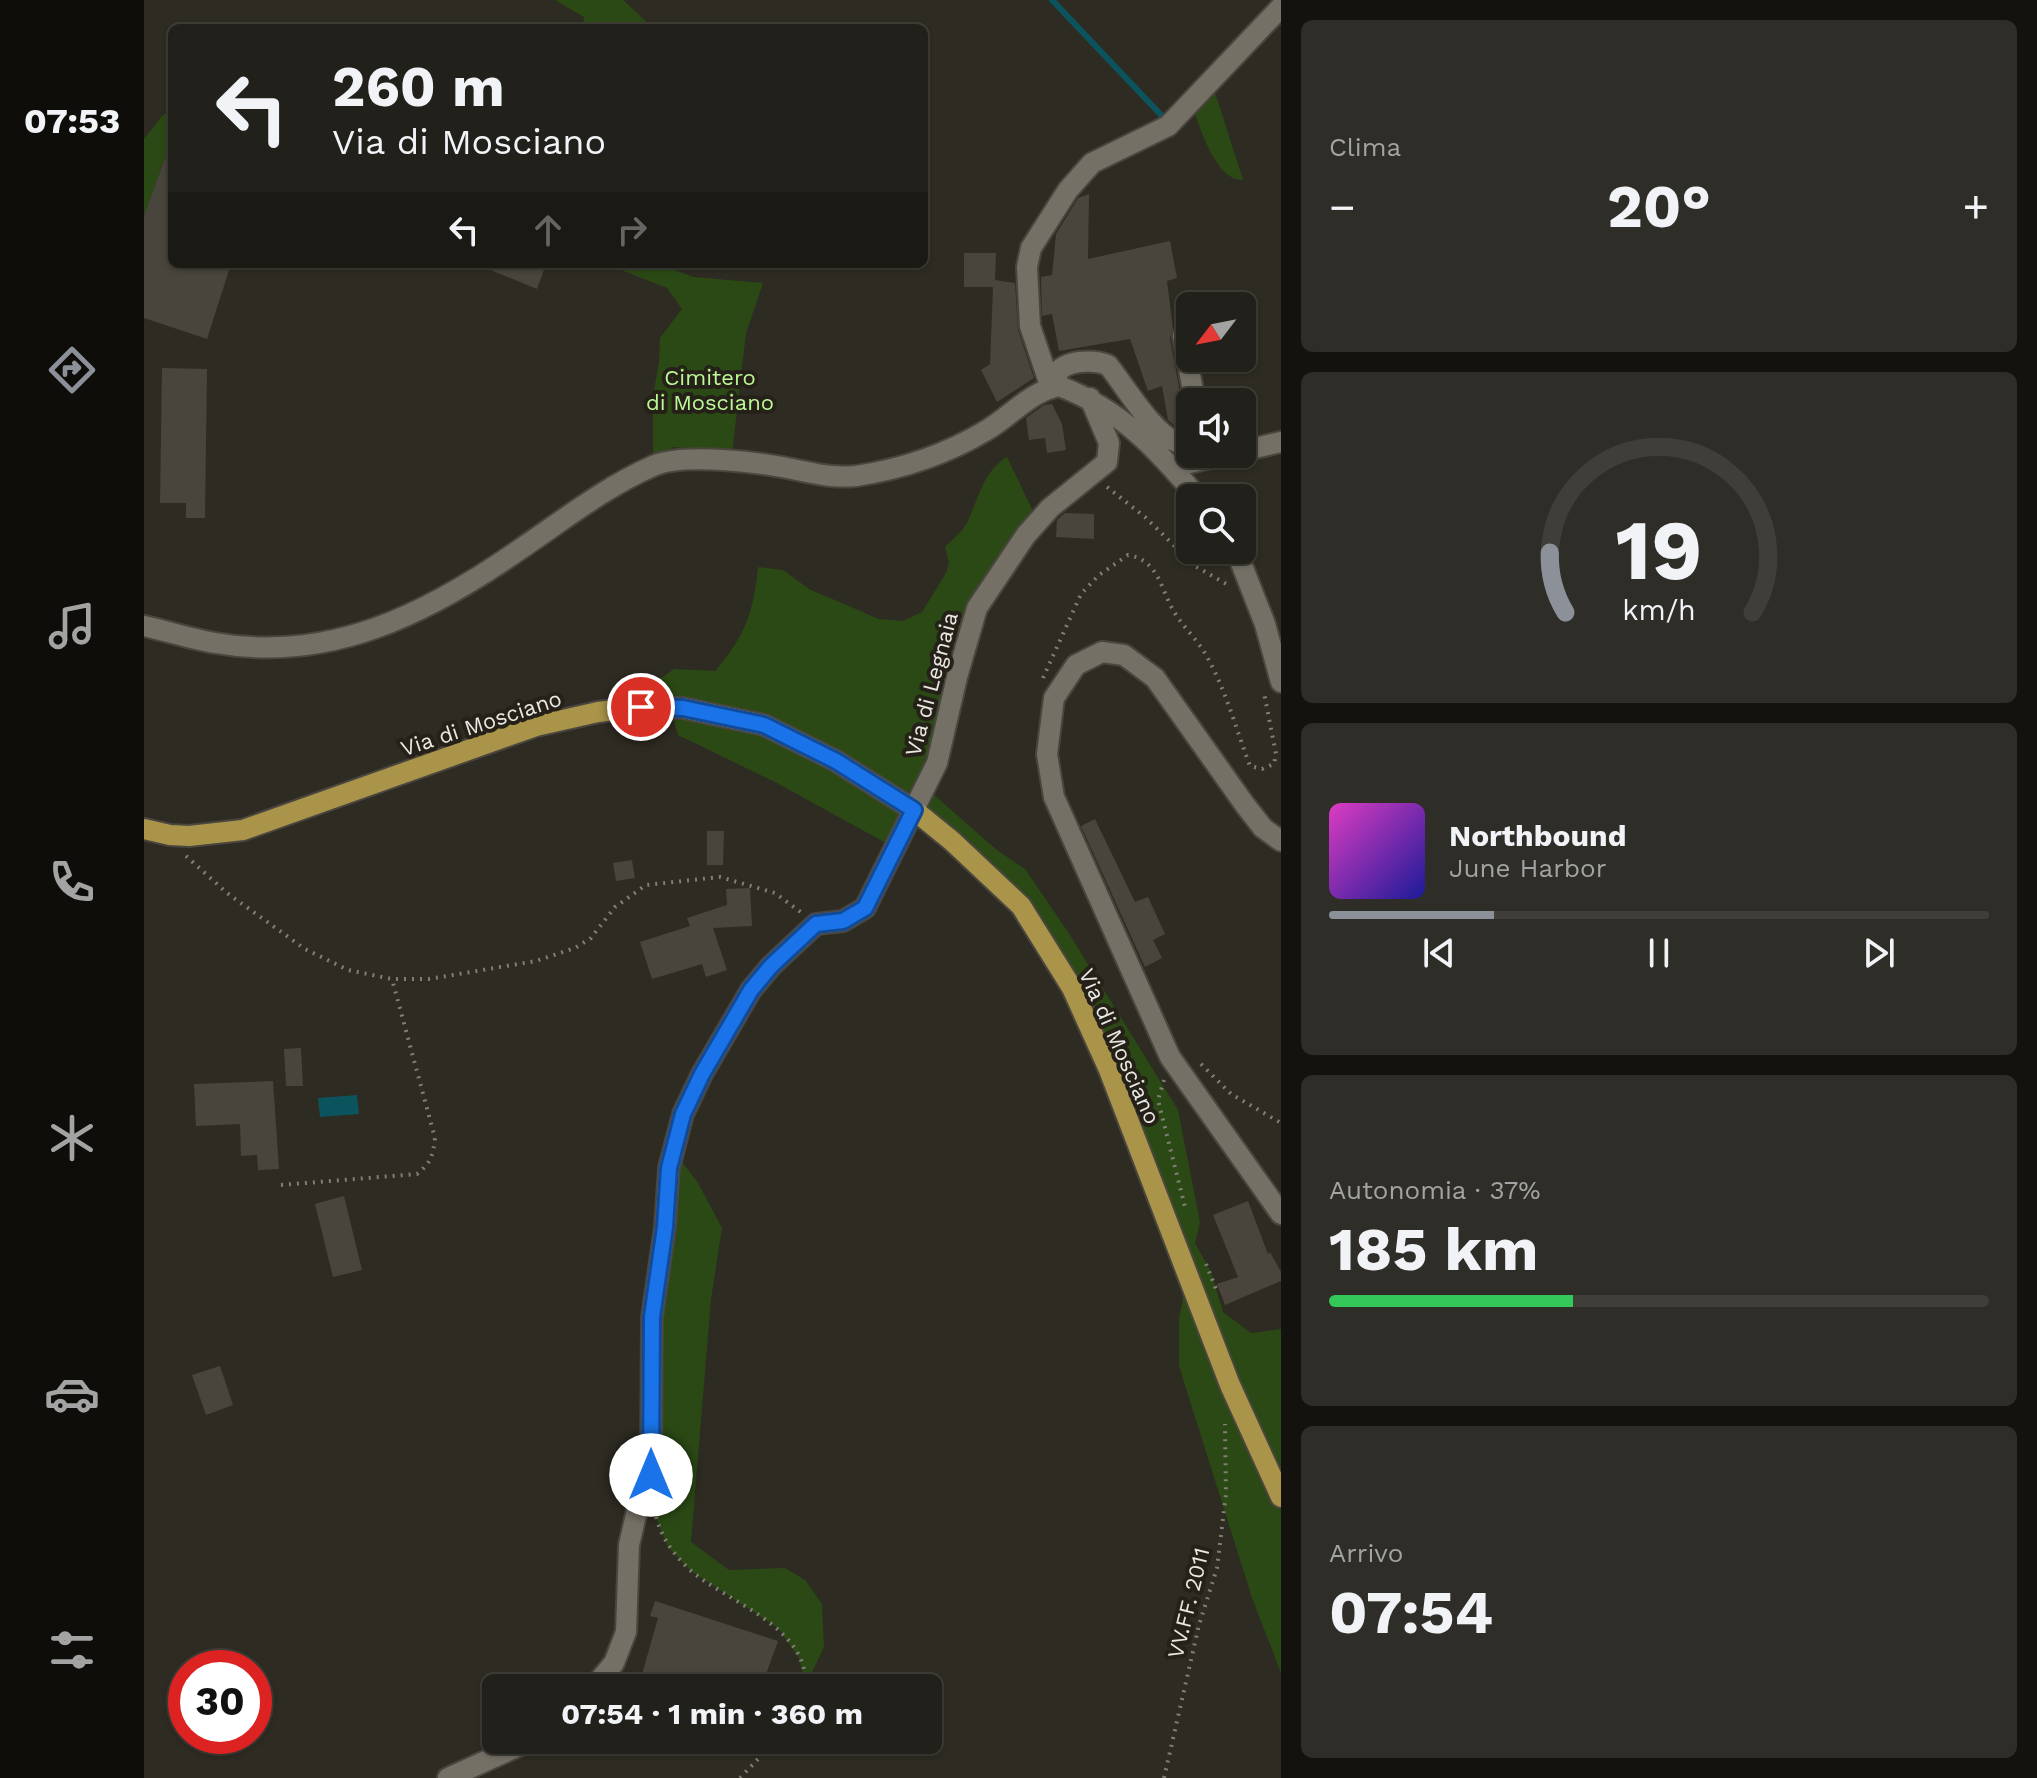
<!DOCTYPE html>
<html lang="it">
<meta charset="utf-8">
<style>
:root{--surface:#22201a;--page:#2e2d27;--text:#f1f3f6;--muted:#a2a3a2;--line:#3f3e39;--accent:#8c9099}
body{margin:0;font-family:"Work Sans",sans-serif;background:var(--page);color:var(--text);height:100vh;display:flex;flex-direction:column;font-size:30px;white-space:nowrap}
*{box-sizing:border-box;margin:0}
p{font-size:26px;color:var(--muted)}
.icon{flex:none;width:44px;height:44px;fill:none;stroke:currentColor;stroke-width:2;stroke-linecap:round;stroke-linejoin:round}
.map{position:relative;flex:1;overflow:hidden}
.sheet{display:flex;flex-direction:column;gap:20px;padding:20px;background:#13120e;width:756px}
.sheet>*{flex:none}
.hud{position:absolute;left:24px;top:24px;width:760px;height:244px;border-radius:12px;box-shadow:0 2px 6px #0004,0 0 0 2px var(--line);background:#22201a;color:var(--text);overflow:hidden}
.needle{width:52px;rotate:238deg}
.tools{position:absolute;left:1032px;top:292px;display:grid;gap:16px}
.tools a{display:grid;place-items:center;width:80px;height:80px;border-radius:12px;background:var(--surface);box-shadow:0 2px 6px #0004,0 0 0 2px var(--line);font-size:40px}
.speed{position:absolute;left:24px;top:1650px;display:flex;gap:16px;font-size:40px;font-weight:700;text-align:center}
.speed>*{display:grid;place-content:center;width:104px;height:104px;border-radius:50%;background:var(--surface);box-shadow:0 2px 6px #0004,0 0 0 2px var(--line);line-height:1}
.speed .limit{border:12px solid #d22;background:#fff;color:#111}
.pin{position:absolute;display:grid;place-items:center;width:68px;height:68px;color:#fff;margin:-34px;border:4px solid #fff;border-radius:50%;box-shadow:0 2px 8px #0007}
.me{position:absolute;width:88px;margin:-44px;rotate:0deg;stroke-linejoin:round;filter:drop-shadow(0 0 6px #0008)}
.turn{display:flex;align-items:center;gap:28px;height:168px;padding:0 32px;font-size:36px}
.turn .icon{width:104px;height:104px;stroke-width:2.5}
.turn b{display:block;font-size:56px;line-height:68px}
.lanes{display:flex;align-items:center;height:76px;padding:0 32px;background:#0003;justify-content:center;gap:40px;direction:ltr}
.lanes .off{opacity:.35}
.big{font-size:60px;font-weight:700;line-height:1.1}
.sheet .tile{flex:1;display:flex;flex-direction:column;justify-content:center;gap:12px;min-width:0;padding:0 28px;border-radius:12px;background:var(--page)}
.sheet .dial{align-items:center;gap:0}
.dial svg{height:208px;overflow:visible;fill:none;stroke:var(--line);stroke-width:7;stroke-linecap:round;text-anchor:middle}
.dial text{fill:var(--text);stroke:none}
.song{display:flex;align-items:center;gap:24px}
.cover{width:96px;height:96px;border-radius:12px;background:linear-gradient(135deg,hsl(310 70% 55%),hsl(240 70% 35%))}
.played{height:8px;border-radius:4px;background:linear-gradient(90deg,var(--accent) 25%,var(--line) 25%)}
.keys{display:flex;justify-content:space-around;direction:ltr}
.heat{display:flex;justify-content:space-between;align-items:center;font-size:44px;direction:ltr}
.charge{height:12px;border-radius:6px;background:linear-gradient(90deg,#34c759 37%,var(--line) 0)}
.trip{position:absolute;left:338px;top:1674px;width:460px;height:80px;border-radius:12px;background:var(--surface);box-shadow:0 2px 6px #0004,0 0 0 2px var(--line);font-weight:700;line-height:80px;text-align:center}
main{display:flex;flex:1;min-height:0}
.dock{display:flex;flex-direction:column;width:144px;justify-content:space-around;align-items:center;background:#0e0d0a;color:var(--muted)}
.dock .icon{width:56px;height:56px}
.dock .on{color:var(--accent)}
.dock b{font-size:36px;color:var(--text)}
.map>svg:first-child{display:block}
</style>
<main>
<nav class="dock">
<b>07:53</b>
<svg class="icon on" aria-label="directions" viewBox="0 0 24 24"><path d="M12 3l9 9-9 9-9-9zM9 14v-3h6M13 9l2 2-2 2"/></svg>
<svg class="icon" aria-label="music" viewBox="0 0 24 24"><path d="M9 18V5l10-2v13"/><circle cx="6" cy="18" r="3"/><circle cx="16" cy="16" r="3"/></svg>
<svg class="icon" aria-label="phone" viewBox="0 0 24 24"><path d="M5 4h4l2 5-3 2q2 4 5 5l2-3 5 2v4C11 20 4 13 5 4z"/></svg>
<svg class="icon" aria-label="climate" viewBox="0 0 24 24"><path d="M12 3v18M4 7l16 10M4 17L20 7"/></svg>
<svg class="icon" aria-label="car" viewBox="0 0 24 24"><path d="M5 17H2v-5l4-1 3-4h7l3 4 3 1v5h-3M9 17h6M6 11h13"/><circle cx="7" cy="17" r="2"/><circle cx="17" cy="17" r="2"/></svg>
<svg class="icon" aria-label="filters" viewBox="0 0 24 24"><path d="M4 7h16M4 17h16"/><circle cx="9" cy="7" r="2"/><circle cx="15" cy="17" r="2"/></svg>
</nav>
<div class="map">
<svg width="1137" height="1778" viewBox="0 0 1137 1778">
<rect width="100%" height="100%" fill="#2e2b22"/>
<path fill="#2b4915" d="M 411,0 L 479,0 L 509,28 L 439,28 L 440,17 Z
M 1067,80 L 1099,180 C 1071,181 1056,125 1046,102 Z
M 28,109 L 28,153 L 23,151 L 0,217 L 0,139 L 18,116 Z
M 462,264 L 516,264 L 549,277 L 619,283 L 602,333 L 588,454 L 529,447 L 509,465 L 509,396 L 515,362 L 516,338 L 538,309 L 523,288 Z
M 863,457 L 894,522 L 833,608 L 781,787 L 854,851 L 881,869 L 924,932 L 1034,1110 L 1056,1222 L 1051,1243 L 1067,1272 L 1079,1312 L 1107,1333 L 1137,1329 L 1137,1673 L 1108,1598 L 1035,1366 L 1035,1319 L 1043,1275 L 965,1070 L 877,906 L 770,811 L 751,848 L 631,782 L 534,735 L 526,708 L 477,709 L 477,692 L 507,685 L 530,669 L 571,671 C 602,635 609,613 614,567 L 639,570 L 665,589 L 735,619 L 759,621 L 778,612 L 802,573 L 805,562 L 801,547 C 808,540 818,532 823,523 C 834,500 839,471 863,457 Z
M 530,1151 L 554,1183 L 578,1228 L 567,1299 L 547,1542 L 585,1570 L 641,1568 L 661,1580 L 678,1604 L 680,1647 L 662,1685 L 655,1658 L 634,1628 L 547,1571 L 524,1547 L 513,1520 L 507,1475 L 508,1317 Z"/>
<path fill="#0b545d" d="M 213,1095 L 215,1114 L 176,1117 L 174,1098 Z"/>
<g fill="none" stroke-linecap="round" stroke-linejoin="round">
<path stroke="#0b545d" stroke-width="6" d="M 908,0 L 1018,116"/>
</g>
<path fill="#49453c" d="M 26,144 L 28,144 L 28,264 L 87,264 L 63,339 L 0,318 L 0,216 Z
M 945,194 L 944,259 L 1026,241 L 1033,278 L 1023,281 L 1029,329 L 1026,338 L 1038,404 L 1046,414 L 1046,423 L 1031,426 L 1024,420 L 1018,386 L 1004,391 L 986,339 L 915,351 L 908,314 L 898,316 L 897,277 L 908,275 L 912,234 L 934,198 Z
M 820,253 L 852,253 L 851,280 L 871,283 L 874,330 L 890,378 L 853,402 L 837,370 L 846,364 L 849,287 L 820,287 Z
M 332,264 L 402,264 L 393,289 Z
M 18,368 L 63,369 L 61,518 L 42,518 L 42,503 L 16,503 Z
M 908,404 L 918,424 L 922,450 L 903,453 L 901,438 L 885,440 L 882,418 L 900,405 Z
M 921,513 L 950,514 L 950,539 L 912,537 L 913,520 Z
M 951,819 L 991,902 L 1004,897 L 1021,934 L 1009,940 L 1018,958 L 1001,967 L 937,826 Z
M 563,831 L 580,831 L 579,865 L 563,865 Z
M 488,860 L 491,878 L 472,881 L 469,863 Z
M 606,888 L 608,926 L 569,928 L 583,970 L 562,977 L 558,964 L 508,979 L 496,942 L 546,926 L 543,918 L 583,905 L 582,889 Z
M 157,1048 L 159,1086 L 142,1086 L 140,1049 Z
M 129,1081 L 135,1169 L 114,1170 L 113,1155 L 97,1156 L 96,1124 L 52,1126 L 50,1084 Z
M 200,1196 L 218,1270 L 189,1277 L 171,1204 Z
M 1104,1201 L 1124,1254 L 1126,1252 L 1137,1272 L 1137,1281 L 1081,1305 L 1073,1284 L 1094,1277 L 1069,1215 Z
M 76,1366 L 89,1405 L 62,1415 L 48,1375 Z
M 511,1601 L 634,1641 L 617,1688 L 504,1688 L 495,1685 L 514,1618 L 506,1616 Z"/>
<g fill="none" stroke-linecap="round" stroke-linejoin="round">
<defs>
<path id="minor" d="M 1039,336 L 1051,402
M 915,386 L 912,374 C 921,360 949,359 964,365 C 981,386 1009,434 1033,442 L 1046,436
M 907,388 L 886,326 L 883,267 L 887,248 L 924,190 L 948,163 L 1024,126 L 1137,7
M 1098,451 L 1137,442
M 1028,467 L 1084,454
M 1092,550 L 1121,624 L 1137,682
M 0,626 C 23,631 47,639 71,643 C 186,663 283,614 375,550 C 418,521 461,487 509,466 C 540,452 623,463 658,471 C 677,475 693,478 712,476 C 758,469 803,454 843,430 C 868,415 886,392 915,386 C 976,409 1013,449 1054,498
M 1137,841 L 1119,828 L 1101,805 L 1011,678 L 980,655 L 958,652 L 932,665 L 910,698 L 903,754 L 910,797 L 1026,1057 L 1137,1214
M 449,1688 L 470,1663 L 482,1632 L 485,1545 L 495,1502 L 507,1475 L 508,1317 L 521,1227 L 525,1168 L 539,1114 L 558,1074 L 607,990 L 627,966 L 672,924 L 699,921 L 721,908 L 793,763 L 813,677 L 833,608 L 882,535 L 906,508 L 963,462 L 965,443 L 946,398
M 304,1778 L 388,1740"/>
<path id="major" d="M 0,829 L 26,835 L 45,836 L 99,830 L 392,726 L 454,712 L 497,707 L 539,708 L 620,725 L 692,761 L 770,810 L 808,841 L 877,906 L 928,988 L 965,1070 L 1086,1385 L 1137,1497"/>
</defs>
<use href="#minor" stroke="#4a463f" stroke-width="24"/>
<use href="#major" stroke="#4a463f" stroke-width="24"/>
<path stroke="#817e76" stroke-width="4" stroke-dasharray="2 6" stroke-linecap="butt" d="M 963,487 L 1001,517 L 1051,566 L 1086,586
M 899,678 L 937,594 L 955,575 L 984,555 C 1014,560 1016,587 1029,610 C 1038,626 1053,639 1062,655 C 1082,690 1092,729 1106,766 L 1118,769 L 1130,764 L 1132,754 L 1120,693
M 42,856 L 83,893 L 161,949 L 204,970 L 248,979 L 285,979 L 392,961 L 431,948 L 447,938 L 471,907 L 502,885 L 576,877 L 631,893 L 658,913
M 1057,1064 L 1087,1094 L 1137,1123
M 1020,1080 L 1014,1100 L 1041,1207
M 137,1185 L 273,1174 C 287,1163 289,1155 291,1138 L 248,979
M 1062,1264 L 1072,1289
M 512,1517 C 518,1538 529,1554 545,1569 C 581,1602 667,1626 661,1688
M 596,1778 L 632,1740
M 1020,1778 L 1055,1625 L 1073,1568 L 1082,1494 L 1081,1424"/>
<use href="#minor" stroke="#747066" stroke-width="20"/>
<use href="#major" stroke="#a99449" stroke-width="20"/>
</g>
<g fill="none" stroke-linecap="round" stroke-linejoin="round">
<defs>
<path id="route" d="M 497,707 L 539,708 L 620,725 L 692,761 L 770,810 L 721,908 L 699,921 L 672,924 L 627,966 L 607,990 L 558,1074 L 539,1114 L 525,1168 L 521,1227 L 508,1317 L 507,1475"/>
</defs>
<use href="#route" stroke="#114b97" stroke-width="20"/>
<use href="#route" stroke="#1a73e8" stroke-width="14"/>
</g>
<g text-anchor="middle" stroke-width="8" stroke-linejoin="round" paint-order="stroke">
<g font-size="22" fill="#bcf896" stroke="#252119">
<text x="566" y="385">Cimitero<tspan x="566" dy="25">di Mosciano</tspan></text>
</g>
<g font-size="22" fill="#eae8e2" stroke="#252119">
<text transform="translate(787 684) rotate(-75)" y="8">Via di Legnaia</text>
<text transform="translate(337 723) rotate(-18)" y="8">Via di Mosciano</text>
<text transform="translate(976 1046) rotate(66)" y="8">Via di Mosciano</text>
<text transform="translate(1044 1603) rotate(-76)" y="8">VV.FF. 2011</text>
</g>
</g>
</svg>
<div class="tools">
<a><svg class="needle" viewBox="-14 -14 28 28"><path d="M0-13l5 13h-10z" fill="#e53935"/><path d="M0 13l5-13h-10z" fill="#a2a3a2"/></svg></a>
<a><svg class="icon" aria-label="sound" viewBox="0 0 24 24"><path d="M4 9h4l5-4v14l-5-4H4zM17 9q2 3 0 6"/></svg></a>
<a><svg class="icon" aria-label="search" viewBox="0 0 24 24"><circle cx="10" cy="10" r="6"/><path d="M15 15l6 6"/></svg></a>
</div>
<div class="speed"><div class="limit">30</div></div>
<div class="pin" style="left:497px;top:707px;background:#d93025"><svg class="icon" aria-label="arrive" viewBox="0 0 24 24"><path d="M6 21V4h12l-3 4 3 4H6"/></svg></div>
<svg class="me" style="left:507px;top:1475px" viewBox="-20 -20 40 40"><circle r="19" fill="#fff"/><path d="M0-13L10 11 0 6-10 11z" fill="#1a73e8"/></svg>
<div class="trip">07:54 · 1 min · 360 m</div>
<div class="hud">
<div class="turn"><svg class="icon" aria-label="left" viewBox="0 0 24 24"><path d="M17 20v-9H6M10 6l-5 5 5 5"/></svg><div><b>260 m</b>Via di Mosciano</div></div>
<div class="lanes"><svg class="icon" aria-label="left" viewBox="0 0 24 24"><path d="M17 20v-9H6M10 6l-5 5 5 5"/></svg><svg class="icon off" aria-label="ahead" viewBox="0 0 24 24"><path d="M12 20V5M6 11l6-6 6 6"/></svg><svg class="icon off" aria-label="right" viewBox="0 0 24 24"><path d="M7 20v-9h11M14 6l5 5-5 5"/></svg></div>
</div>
</div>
<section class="sheet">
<div class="tile"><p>Clima</p>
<div class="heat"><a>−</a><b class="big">20°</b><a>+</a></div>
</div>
<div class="tile dial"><svg viewBox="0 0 100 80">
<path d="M14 69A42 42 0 1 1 86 69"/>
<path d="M14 69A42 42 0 0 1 8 46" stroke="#8c9099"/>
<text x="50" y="56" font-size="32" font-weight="700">19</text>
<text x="50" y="72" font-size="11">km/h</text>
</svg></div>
<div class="tile">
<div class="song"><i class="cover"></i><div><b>Northbound</b><p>June Harbor</p></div></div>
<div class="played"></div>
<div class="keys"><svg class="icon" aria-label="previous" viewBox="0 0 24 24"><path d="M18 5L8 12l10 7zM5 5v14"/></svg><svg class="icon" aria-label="pause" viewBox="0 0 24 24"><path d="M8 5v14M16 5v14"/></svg><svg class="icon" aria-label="next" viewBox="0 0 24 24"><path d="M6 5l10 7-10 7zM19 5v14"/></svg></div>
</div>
<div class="tile"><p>Autonomia · 37%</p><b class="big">185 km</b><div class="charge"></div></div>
<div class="tile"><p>Arrivo</p><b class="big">07:54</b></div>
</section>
</main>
